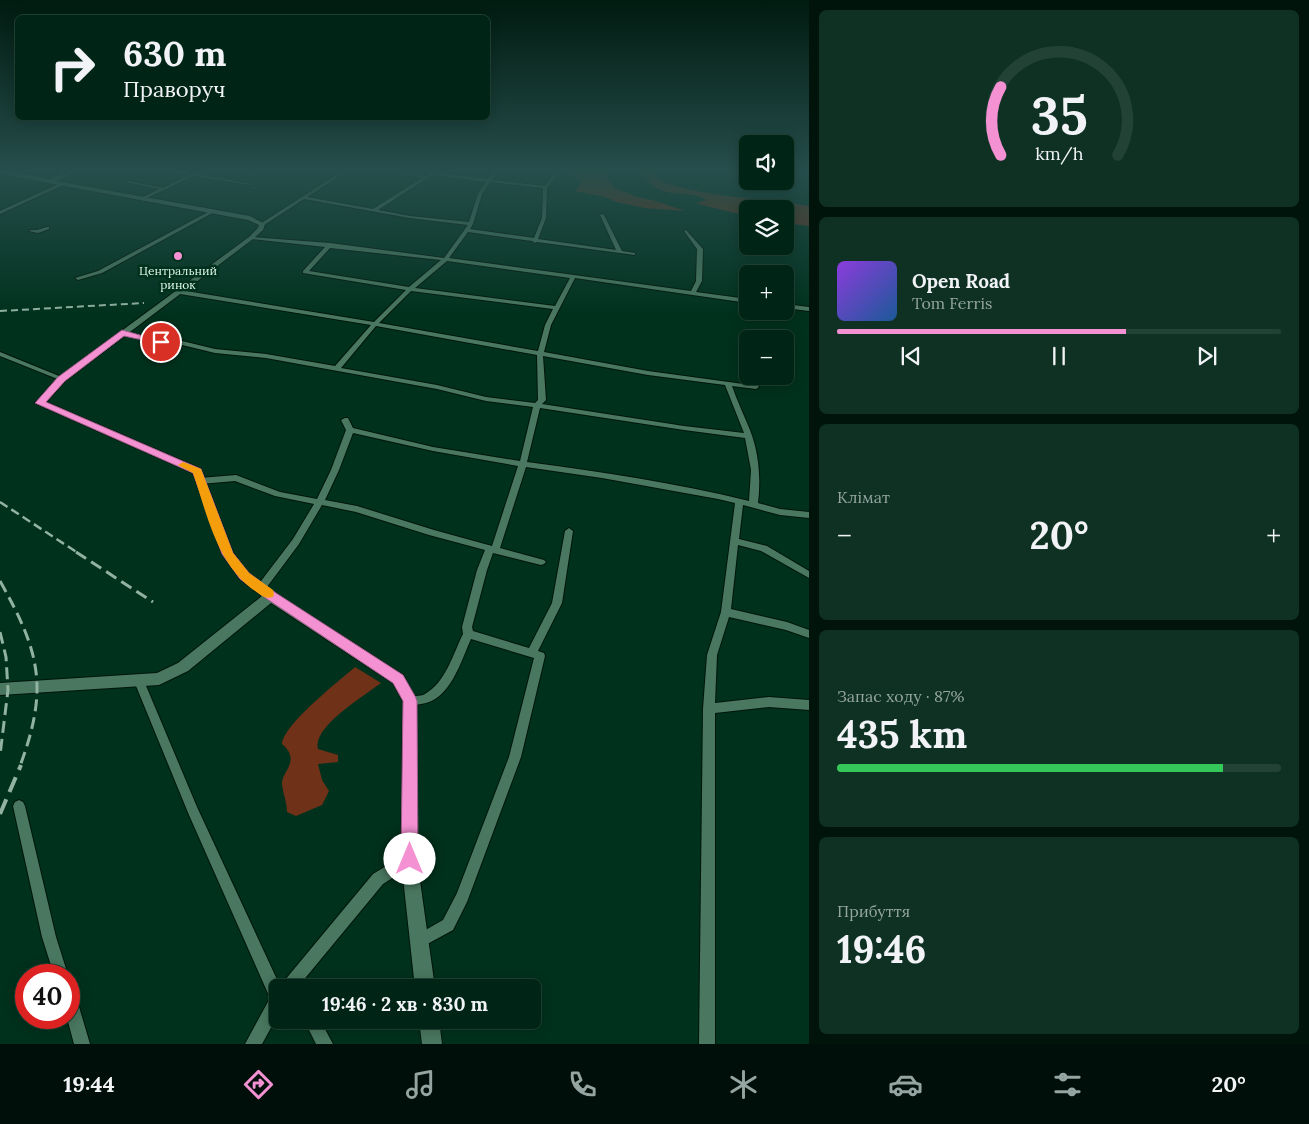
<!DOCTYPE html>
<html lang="uk">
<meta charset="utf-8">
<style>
:root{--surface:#002516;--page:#0e3123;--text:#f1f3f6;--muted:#95a5a1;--line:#224235;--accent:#f491d3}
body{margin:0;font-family:Lora,serif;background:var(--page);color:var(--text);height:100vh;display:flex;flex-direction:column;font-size:19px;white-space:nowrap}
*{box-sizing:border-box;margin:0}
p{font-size:16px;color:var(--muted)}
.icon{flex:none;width:28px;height:28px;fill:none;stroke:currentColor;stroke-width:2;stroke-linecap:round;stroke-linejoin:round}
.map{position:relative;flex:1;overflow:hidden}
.panel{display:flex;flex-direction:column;gap:10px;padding:10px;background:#00140c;width:500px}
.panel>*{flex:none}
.hud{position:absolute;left:15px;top:15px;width:475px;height:105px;border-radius:8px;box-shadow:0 2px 12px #0003,0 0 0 1px var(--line);background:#002516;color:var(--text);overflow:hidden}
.controls{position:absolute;left:739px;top:135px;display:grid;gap:10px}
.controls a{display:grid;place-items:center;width:55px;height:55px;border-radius:8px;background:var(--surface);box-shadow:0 2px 12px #0003,0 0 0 1px var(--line);font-size:25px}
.speed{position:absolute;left:15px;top:964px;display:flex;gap:10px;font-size:25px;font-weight:700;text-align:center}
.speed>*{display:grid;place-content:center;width:65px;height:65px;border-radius:50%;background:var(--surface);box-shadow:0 2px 12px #0003,0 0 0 1px var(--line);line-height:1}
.speed .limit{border:8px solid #d22;background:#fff;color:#111}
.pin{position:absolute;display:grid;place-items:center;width:42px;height:42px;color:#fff;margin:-21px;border:2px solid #fff;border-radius:50%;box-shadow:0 1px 5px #0007}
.me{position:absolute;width:55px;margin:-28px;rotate:0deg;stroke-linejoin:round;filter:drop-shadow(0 0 4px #0008)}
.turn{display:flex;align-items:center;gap:18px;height:105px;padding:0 25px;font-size:22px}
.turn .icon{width:65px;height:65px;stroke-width:2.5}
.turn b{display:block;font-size:35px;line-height:42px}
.big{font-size:38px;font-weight:700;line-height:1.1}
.panel .tile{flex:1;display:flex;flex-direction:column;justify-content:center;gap:8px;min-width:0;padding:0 18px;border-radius:8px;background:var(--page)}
.panel .dial{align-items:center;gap:0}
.dial svg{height:130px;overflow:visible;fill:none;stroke:var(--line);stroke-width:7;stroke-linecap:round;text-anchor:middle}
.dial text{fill:var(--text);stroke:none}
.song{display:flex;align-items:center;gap:15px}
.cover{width:60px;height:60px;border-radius:8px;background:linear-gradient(135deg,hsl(270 70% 55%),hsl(210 70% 35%))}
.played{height:5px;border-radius:2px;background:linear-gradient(90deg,var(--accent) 65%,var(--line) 65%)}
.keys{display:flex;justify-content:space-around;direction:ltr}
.heat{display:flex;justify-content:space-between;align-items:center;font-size:28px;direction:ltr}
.charge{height:8px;border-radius:4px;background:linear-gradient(90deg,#34c759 87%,var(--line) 0)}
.trip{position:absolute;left:269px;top:979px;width:272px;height:50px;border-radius:8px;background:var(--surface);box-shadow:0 2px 12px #0003,0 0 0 1px var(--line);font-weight:700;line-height:50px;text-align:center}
.tab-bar{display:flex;height:80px;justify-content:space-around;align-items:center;background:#000f09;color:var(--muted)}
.tab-bar .icon{width:35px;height:35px}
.tab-bar .selected{color:var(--accent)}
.tab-bar b{font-size:22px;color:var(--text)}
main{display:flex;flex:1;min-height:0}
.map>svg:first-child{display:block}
</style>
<main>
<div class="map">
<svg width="809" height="1044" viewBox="0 0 809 1044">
<rect width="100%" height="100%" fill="#00311d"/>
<path fill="#6f3118" d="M 571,170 L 610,170 L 606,177 L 614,188 L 631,194 L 633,196 L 656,201 L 685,211 L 645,208 L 616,202 L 605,197 L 575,191 L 582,181 L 571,174 Z
M 641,170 L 652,170 C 656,176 659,180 666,183 C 707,197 765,199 809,206 L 809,226 L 785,223 L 785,209 L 748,209 L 747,216 L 702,205 L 696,203 L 707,200 C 684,187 658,204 641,170 Z
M 355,667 L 381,683 C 364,696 312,727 318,749 L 338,755 L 338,762 L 318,764 L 322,780 L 329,791 L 322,805 L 296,816 L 287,812 C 287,802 283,794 282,784 C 281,772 302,761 282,744 C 284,724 339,681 355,667 Z"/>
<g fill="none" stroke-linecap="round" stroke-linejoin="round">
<defs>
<path id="minor" d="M 163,170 L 174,170 L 252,184 L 250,185 L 193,176 L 145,199 L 143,197 L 159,189 L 126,182 L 128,181 L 163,188 L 188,175 Z
M 344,170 L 349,170 L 307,197 L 373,209 L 422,178 L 393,170 L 400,170 L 425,177 L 429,173 L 435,171 L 437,172 L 436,173 L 488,179 L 494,170 L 498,170 L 492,180 L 545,186 L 558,170 L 560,170 L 547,188 L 546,218 L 538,239 L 616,250 L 600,215 L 602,214 L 604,215 L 622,251 L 635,253 L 635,255 L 537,242 L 535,243 L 532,241 L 468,232 L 449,258 L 691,291 L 696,281 L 697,249 L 684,231 L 686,230 L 703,249 L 702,281 L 696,292 L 748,299 L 748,303 L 575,278 L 551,325 L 544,352 L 648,371 L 758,386 L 759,387 L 756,389 L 732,386 C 737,401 744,415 750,430 C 759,453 761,479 758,503 L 780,509 L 809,512 L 809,518 L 780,515 L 743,505 L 739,539 L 767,546 L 809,571 L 809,578 L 761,551 L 738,545 L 731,609 L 787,622 L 809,630 L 809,638 L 786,630 L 729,617 L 717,655 L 715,703 L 769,697 L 809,700 L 809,710 L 769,707 L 715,713 L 715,1044 L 699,1044 L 703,709 L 707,655 L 721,612 L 735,503 L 718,499 L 602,478 L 526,467 L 500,548 L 544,560 L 546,562 L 544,564 L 541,565 L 493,553 L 487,570 L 472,627 L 473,631 L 529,648 L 552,603 L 565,531 L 569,528 L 573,531 L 562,603 L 538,651 L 544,653 L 545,656 L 521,757 L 467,902 L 453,930 L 420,948 L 415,946 L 413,941 L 415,936 L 443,920 L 457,893 L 509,757 L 534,658 L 471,639 C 461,661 450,701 421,704 C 416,705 411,706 406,704 L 404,701 L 406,698 C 412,695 420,697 425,694 C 446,682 453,654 463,634 L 462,627 L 477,570 L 485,550 L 429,535 L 356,512 L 322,505 L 299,544 L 264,591 L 258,591 L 256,588 L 258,585 L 293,539 L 314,504 L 275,496 L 235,481 L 200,484 L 196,481 L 200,478 L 236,475 L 280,492 L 317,499 L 331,470 L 346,430 L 341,420 L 345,418 L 348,418 L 353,428 L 433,447 L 520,461 L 533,407 L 486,401 L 437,389 L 266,358 L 215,353 L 178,344 L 161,344 L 119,333 L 122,331 L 161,340 L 178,340 L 215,349 L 266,354 L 335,366 L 371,325 L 180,294 L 177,292 L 180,290 L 374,322 L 406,290 L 303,273 L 303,271 L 325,247 L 251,239 L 249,238 L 251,237 L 330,243 L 444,258 L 468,225 L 410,218 L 304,199 L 264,225 L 260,224 ZM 432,175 L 486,182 L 478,194 L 469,222 L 410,216 L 378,210 ZM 490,182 L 543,188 L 542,218 L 534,238 L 470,229 L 473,224 L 482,194 ZM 330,248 L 441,260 L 409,287 L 309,271 ZM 447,261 L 570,278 L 555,306 L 415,288 ZM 411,291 L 553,309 L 545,325 L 538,351 L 379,323 ZM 376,326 L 537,355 L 538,400 L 535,403 L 486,397 L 437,385 L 341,368 ZM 543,356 L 648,375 L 725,385 L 744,433 L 684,426 L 542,404 L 546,400 ZM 540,408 L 684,430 L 745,438 L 751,470 L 749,501 C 677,483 602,472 527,462 ZM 353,433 L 433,451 L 518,466 L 492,546 L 434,530 L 357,506 L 325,500 L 339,470 Z
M 61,183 L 65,184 L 0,214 L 0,211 Z
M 212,210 L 216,211 L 102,273 L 78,280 L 75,278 L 98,271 Z
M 47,227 L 49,227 L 49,229 L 38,233 L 29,231 L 31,230 L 37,230 Z
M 785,304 L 809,307 L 809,311 L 785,308 Z
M 0,352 L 64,378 L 65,379 L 62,381 L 60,380 L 0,356 Z
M 139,676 L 143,678 L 144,681 L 197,807 L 280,986 L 373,874 L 409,852 L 414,854 L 416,859 L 414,864 L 383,884 L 297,988 L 278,988 L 278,1015 L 262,1044 L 245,1044 L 270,998 L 189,815 L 134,681 L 135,678 Z
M 19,800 L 23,802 L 25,806 L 56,937 L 68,975 L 54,975 L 42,937 L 13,806 L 15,802 Z
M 69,993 L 74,995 L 77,1000 L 90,1044 L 74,1044 L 67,1018 L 69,1018 Z
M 304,1020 L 320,1020 L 333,1044 L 316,1044 Z"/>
<path id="tertiary" d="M 0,170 L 49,179 L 73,170 L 81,170 L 56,181 L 250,216 L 265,224 L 263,230 L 253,239 L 65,381 L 46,402 L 201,469 L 233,553 L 248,573 L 275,593 L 403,675 L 417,701 L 417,859 L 435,988 L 415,988 L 401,859 L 403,701 L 393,683 L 271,603 L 188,671 L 159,685 L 0,695 L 0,683 L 157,673 L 178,663 L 262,596 L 240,579 L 222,554 L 193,473 L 35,403 L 59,377 L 249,237 L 258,228 L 259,225 L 248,220 L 0,174 Z
M 419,1020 L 439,1020 L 442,1044 L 422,1044 Z"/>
</defs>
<use href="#minor" stroke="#01160b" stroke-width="2"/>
<use href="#tertiary" stroke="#01160b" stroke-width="2"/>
<use href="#minor" fill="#49775f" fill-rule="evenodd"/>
<use href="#tertiary" fill="#49775f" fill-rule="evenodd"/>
<path stroke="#92b2a2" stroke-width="2" stroke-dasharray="7 4" stroke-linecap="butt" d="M 0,311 L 144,303"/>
<path stroke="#92b2a2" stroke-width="2.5" stroke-dasharray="9 4.5" stroke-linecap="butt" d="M 0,502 L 78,553"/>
<path stroke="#92b2a2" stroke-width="3" stroke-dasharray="12 6" stroke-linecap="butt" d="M 76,552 L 153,602
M 0,581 C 40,652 49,688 20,766
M 0,632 L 6,657 L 8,690 L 0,755"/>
<path stroke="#92b2a2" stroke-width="4" stroke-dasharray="16 8" stroke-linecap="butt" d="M 0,814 L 21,765"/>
</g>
<linearGradient id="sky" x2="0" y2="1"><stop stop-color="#001b10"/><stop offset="0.54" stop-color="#264e4c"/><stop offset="1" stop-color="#264e4c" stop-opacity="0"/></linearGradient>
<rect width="809" height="316" fill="url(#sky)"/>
<path fill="#f491d3" stroke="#9f5e89" d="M 122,330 L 165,342 L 161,344 L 124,336 L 65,381 L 46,402 L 201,469 L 233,553 L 249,573 L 276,593 L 403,675 L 415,696 L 417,701 L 418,859 L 416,865 L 410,868 L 403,865 L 401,859 L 403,701 L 393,683 L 267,599 L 240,579 L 222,554 L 193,473 L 35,403 L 58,377 Z"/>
<path fill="#f59e0b" d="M 183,462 L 201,469 L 233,553 L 249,573 L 273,590 L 274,594 L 273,597 C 264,600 259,593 252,589 C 216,561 207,514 193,473 L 178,465 Z"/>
<circle fill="#f491d3" stroke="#00311d" stroke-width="2" cx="178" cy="256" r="5"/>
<g text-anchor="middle" stroke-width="5" stroke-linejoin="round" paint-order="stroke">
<g font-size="12" fill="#ddf5e7" stroke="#00311d">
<text x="178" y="275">Центральний<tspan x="178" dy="14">ринок</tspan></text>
</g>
</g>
</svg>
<div class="controls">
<a><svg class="icon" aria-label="sound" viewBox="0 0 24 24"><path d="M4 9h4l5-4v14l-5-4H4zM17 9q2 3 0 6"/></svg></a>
<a><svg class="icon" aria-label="layers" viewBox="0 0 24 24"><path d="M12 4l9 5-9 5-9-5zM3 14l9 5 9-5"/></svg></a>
<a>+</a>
<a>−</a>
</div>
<div class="speed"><div class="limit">40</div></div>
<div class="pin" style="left:161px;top:342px;background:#d93025"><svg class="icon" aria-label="arrive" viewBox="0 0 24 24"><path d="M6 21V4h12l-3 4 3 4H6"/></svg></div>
<svg class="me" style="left:410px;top:859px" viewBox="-20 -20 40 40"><circle r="19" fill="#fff"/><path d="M0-13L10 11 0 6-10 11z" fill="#f491d3"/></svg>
<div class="trip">19:46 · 2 хв · 830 m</div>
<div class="hud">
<div class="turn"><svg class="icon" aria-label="right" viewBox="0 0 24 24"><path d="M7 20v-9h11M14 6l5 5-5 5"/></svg><div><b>630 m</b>Праворуч</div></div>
</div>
</div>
<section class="panel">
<div class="tile dial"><svg viewBox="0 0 100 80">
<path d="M14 69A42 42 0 1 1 86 69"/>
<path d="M14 69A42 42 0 0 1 14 27" stroke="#f491d3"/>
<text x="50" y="56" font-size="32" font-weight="700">35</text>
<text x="50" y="72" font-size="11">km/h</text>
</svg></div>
<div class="tile">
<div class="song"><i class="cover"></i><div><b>Open Road</b><p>Tom Ferris</p></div></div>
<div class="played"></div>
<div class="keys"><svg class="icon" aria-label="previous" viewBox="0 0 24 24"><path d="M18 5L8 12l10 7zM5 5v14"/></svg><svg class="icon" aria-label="pause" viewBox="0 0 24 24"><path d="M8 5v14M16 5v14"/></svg><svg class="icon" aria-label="next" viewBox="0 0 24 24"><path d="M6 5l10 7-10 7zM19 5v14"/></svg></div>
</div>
<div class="tile"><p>Клімат</p>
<div class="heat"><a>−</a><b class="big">20°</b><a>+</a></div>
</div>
<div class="tile"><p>Запас ходу · 87%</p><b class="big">435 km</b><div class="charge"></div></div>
<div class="tile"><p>Прибуття</p><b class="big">19:46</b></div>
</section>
</main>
<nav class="tab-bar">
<b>19:44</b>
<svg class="icon selected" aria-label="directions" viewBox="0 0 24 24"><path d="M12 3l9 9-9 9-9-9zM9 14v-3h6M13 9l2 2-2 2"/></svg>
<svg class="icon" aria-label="music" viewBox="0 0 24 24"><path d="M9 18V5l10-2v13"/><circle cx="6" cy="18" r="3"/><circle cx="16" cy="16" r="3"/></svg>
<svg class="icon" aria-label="phone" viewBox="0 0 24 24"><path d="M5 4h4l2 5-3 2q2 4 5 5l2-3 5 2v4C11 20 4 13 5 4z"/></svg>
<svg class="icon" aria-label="climate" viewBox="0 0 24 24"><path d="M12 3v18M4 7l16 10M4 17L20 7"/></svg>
<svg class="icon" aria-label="car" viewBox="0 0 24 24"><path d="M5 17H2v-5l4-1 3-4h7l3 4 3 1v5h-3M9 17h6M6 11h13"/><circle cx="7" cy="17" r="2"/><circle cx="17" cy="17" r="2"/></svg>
<svg class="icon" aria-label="filters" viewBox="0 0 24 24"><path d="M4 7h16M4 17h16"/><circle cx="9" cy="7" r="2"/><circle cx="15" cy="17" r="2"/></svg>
<b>20°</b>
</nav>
